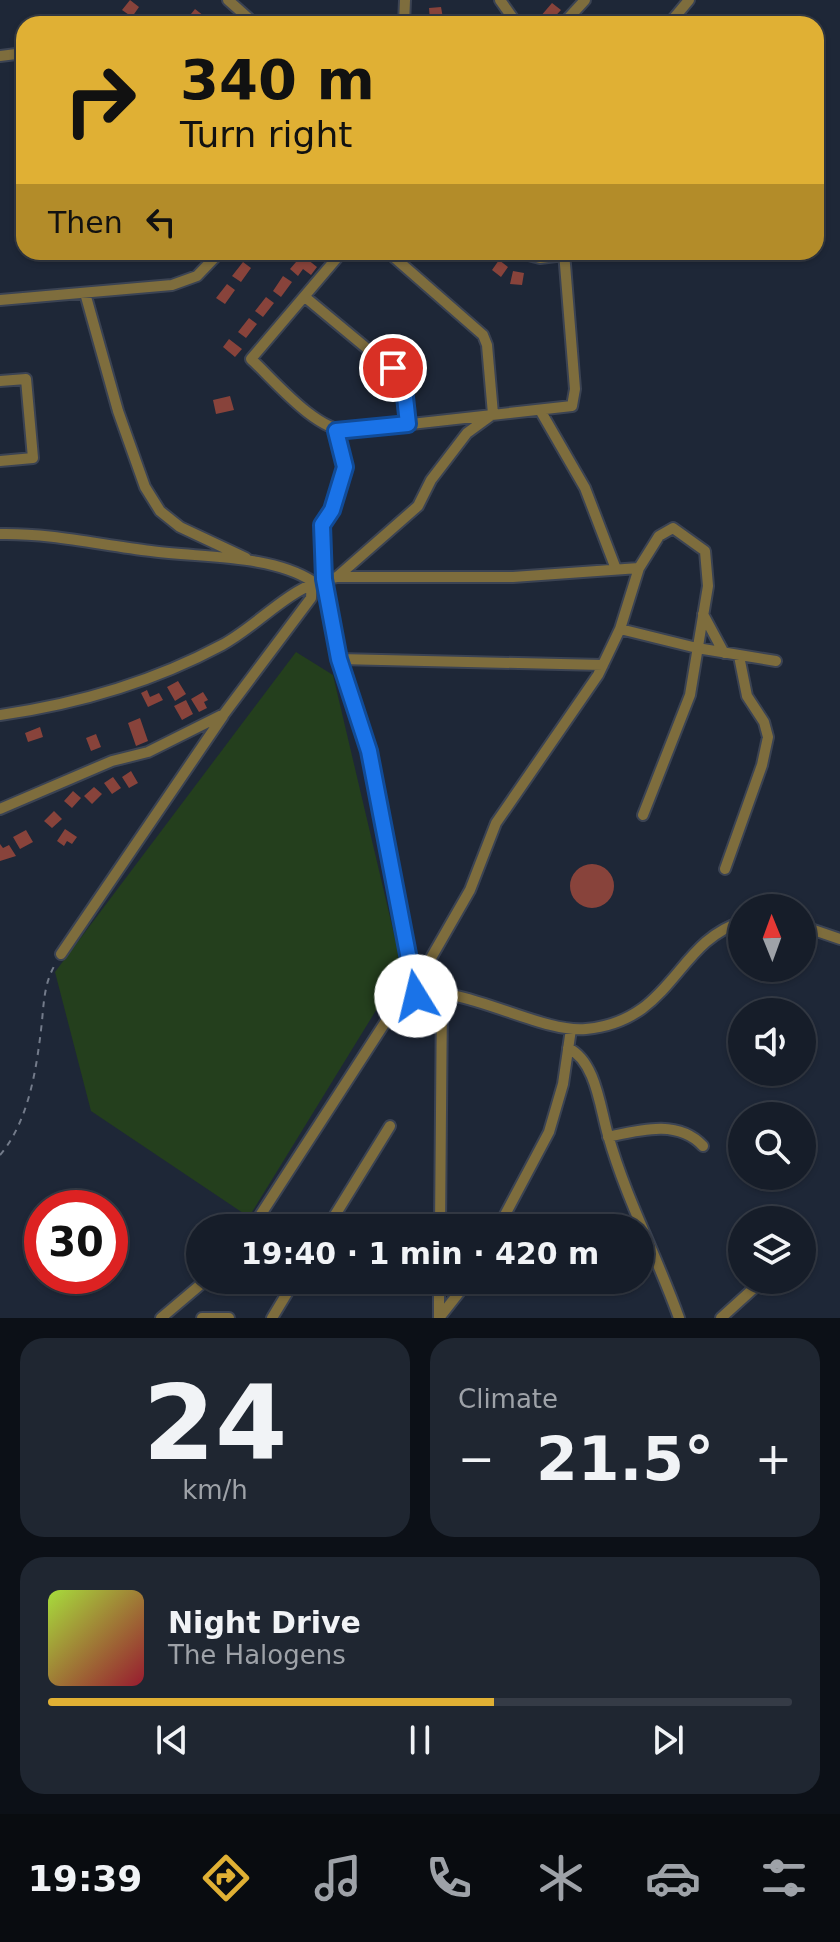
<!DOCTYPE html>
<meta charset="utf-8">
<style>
:root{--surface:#161d29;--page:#1f2631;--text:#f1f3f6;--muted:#9ea2a8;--line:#353b46;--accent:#e0b034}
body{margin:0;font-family:"DejaVu Sans",sans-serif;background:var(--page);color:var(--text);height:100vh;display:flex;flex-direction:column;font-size:30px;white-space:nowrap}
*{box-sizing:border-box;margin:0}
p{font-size:26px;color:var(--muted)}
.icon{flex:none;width:44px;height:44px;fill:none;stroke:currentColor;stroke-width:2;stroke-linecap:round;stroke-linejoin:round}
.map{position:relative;height:1318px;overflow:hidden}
.side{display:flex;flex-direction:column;gap:20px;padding:20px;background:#0c1017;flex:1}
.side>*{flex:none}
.hud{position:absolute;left:16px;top:16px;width:808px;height:244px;border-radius:24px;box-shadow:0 2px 6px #0004,0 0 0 2px var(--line);background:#e0b034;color:#111;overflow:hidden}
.needle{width:52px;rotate:359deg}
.buttons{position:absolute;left:728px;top:894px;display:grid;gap:16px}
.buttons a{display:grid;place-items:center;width:88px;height:88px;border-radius:50%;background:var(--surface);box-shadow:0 2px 6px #0004,0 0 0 2px var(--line);font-size:40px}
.speed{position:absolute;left:24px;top:1190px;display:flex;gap:16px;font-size:40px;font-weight:700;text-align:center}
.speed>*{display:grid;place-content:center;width:104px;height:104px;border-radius:50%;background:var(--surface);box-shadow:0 2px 6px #0004,0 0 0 2px var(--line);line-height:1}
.speed .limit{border:12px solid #d22;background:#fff;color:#111}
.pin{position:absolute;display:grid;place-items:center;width:68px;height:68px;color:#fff;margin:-34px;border:4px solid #fff;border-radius:50%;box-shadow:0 2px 8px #0007}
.me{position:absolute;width:88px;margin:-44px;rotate:351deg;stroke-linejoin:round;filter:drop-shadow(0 0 6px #0008)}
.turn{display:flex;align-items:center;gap:28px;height:168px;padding:0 32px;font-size:36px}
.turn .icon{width:104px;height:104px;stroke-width:2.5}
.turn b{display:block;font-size:56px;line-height:68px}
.then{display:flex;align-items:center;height:76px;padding:0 32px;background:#0003;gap:16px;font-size:30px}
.big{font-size:60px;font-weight:800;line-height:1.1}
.side .widget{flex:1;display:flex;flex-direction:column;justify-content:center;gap:12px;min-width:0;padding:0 28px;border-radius:24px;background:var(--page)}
.side .dial{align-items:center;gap:0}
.dial b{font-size:104px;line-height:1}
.song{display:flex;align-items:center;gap:24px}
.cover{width:96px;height:96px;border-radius:12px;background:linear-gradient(135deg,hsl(80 70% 55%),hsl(350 70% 35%))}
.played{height:8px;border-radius:4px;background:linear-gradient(90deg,var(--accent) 60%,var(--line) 60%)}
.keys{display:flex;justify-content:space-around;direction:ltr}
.heat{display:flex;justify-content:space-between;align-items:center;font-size:44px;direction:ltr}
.side .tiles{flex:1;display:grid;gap:20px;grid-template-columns:1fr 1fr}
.widget:last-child{grid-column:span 2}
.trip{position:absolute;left:186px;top:1214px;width:468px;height:80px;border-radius:40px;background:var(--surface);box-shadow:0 2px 6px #0004,0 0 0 2px var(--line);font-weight:800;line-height:80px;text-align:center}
.tab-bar{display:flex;height:128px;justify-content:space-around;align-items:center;background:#090c10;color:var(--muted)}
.tab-bar .icon{width:56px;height:56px}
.tab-bar .selected{color:var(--accent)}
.tab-bar b{font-size:36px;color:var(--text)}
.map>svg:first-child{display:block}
</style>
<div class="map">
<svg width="840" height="1318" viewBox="0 0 840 1318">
<rect width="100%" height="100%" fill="#1e2737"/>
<path fill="#243f1d" d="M 296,652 L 333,675 L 402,968 L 249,1217 L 91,1111 L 55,972 Z"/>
<path fill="#88433b" d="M 130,0 L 139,7 L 132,17 L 122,10 Z
M 552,3 L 561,10 L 548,24 L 540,17 Z
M 441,7 L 443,18 L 430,20 L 429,8 Z
M 195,9 L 204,16 L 198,24 L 187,19 Z
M 302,255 L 317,267 L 311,275 L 303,269 L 298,276 L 290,269 Z
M 499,260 L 508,267 L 501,277 L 492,270 Z
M 243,262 L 251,268 L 241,282 L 232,276 Z
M 513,271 L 524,273 L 522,285 L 510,284 Z
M 283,276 L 292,282 L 281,297 L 273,291 Z
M 227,284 L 235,290 L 225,304 L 216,298 Z
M 266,297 L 274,303 L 263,317 L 255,311 Z
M 249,318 L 257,324 L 246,338 L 238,332 Z
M 229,339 L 242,349 L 235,357 L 223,347 Z
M 230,396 L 234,410 L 216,414 L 213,400 Z
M 178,681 L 186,694 L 175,701 L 167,687 Z
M 147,690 L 150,697 L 159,693 L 163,700 L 148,707 L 141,693 Z
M 203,692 L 208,700 L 204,702 L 207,708 L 199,712 L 191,699 Z
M 186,700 L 193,714 L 182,720 L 174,706 Z
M 140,718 L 148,741 L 136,746 L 128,723 Z
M 40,727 L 43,737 L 28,742 L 25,733 Z
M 96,734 L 101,747 L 91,751 L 86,738 Z
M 131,771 L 138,783 L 129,788 L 122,777 Z
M 113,777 L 121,788 L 112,794 L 104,783 Z
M 94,787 L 102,794 L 92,804 L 84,796 Z
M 73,791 L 81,798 L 72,808 L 64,801 Z
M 54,811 L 62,819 L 52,828 L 44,821 Z
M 65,829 L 77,837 L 72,844 L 67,841 L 64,846 L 57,841 Z
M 26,830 L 33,842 L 20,849 L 13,837 Z
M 0,844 L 3,848 L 9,845 L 16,856 L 0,861 Z
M570 886a22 22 0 1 1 44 0a22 22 0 1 1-44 0Z"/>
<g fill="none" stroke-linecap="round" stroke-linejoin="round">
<defs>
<path id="street" d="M 228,0 L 255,24
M 500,0 L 517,24
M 404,24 L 405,0
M 563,24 L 585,0
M 669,24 L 689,0
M 0,56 L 24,53
M 342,252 L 251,359 C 275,381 315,430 348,431 L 572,406 L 575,389 L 564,252
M 517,252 L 540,258 L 564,255
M 85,293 L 118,411 L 145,487 L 160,511 L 180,527 L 246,558
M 305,297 L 399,375 L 408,424
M 0,300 L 172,285 L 197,276 L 220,252
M 0,381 L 26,379 L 33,458 L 0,461
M 540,410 L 585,488 L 616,569
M 336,431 L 345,467 L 332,510 L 322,525 L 324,579 L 339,659 L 369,751 L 416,987
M 0,534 C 52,533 100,545 151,551 C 201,558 270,554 312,581 L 311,598 L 224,714 L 148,752 L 112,761 L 0,809
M 639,568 L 659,536 L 673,528 L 705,551 L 708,586 L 690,695 L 643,815
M 337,577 L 418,506 L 431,480 L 467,433 L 493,414 L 487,345 L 483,335 L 388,252
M 703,614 L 724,653
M 620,629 L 697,648 L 776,661
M 339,659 L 603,665
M 0,715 C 77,704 153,682 222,645 C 261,624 292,583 337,577 L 513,577 L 639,568 L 620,629 L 598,675 L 496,823 L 470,890 L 423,972 L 416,996
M 725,869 L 762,765 L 768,737 L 764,722 L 747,696 L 739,656
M 802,926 L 840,939
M 61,954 L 223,716
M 568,1048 C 596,1061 600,1108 608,1135 C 626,1199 657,1256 679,1318
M 608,1137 C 640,1130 678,1119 703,1146
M 252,1228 L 386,1021 C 395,1013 403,1002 414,997 C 452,978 539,1034 586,1029 C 673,1021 676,941 742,922
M 327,1228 L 390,1126
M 440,1228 L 442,994
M 498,1228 L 549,1132 L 563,1084 L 571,1029
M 161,1318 L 206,1280
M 202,1318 L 229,1318
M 272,1318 L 295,1280
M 439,1318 L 469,1280
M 439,1318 L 439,1280
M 721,1318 L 763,1280"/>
</defs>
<use href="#street" stroke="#3b4353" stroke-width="14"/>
<path stroke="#737b8a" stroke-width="2" stroke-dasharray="6 6" stroke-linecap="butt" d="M 0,1155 C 28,1122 36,1072 41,1030 C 44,1006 43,984 56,963"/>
<use href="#street" stroke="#7e6d3d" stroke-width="10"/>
</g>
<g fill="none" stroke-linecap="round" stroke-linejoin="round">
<defs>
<path id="route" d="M 393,368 L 404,388 L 408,424 L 336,431 L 345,467 L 332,510 L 322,525 L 324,579 L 339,659 L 369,751 L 416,996"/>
</defs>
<use href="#route" stroke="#114b97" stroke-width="20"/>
<use href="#route" stroke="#1a73e8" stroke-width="14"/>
</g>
</svg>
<div class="buttons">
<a><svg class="needle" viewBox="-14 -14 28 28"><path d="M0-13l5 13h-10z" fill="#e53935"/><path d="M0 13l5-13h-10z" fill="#9ea2a8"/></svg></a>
<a><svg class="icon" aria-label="sound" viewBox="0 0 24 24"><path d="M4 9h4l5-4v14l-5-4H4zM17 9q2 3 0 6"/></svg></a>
<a><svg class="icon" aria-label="search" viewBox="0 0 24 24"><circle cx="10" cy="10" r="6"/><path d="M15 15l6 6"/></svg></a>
<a><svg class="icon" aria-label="layers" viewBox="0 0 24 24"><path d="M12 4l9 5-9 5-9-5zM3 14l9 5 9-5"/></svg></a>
</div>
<div class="speed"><div class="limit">30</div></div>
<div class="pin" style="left:393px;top:368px;background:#d93025"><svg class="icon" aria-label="arrive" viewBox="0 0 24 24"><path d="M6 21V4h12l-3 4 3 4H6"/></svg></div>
<svg class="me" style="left:416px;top:996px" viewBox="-20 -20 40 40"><circle r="19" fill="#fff"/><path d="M0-13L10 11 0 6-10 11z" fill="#1a73e8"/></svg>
<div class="trip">19:40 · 1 min · 420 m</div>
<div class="hud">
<div class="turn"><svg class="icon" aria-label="right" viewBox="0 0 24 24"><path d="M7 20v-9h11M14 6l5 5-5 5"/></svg><div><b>340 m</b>Turn right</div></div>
<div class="then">Then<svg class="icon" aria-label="left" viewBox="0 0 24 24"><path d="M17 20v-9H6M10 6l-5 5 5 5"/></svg></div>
</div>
</div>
<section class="side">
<div class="tiles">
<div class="widget dial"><b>24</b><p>km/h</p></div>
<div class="widget"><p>Climate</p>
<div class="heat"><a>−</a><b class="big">21.5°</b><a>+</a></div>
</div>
<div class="widget">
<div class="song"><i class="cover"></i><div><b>Night Drive</b><p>The Halogens</p></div></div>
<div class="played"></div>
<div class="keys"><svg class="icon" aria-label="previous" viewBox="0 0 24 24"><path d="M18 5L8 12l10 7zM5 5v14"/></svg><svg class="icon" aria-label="pause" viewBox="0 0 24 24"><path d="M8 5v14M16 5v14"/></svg><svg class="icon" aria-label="next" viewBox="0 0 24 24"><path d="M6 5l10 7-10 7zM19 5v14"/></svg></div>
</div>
</div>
</section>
<nav class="tab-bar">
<b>19:39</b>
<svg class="icon selected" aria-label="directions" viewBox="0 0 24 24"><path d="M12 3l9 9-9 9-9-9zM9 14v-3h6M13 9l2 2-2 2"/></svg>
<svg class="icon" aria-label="music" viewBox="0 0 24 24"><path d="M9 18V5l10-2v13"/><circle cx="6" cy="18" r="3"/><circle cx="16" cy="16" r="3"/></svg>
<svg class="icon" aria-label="phone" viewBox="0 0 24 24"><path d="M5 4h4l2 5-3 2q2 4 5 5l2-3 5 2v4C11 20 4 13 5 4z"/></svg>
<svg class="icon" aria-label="climate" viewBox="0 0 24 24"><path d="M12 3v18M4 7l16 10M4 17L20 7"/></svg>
<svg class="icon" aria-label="car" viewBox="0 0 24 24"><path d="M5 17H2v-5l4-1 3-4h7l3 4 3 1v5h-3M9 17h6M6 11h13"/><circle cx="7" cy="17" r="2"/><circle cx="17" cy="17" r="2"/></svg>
<svg class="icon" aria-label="filters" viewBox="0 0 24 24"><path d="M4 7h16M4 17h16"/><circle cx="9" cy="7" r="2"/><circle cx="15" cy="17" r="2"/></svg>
</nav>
